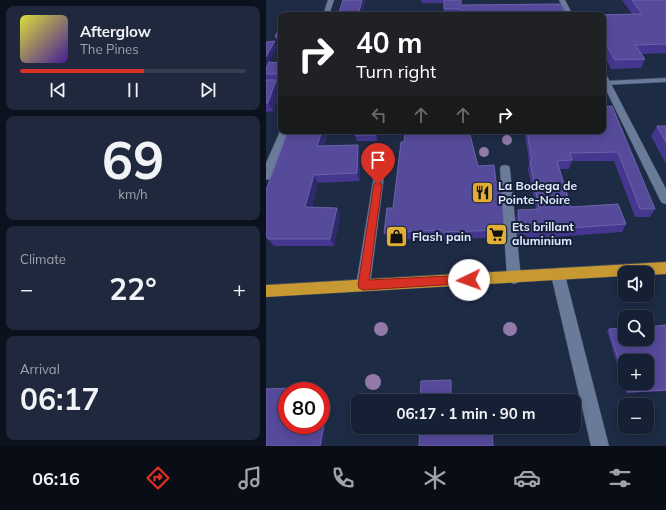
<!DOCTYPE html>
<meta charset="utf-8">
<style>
:root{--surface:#162034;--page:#1f283c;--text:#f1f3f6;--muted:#9ea3ac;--line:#353e4f;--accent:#d93025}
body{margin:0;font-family:Mulish,sans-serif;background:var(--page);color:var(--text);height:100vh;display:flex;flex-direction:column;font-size:15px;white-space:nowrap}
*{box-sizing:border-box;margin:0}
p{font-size:13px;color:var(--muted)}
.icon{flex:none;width:22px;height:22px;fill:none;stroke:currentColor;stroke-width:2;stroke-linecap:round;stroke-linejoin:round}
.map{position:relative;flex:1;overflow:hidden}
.sheet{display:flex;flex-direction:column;gap:6px;padding:6px;background:#0c121d;width:266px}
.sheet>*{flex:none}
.banner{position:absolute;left:12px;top:12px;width:328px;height:122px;border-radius:8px;box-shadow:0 2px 10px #0003,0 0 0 1px var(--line);background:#202124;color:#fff;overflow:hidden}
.tools{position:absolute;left:352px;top:266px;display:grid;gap:8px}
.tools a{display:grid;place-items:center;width:36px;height:36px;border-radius:8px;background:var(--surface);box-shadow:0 2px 10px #0003,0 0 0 1px var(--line);font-size:20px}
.speed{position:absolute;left:12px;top:382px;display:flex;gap:8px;font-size:20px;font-weight:700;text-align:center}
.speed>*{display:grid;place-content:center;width:52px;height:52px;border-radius:50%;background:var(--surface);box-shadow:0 2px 10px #0003,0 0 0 1px var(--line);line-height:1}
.speed .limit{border:6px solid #d22;background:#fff;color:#111}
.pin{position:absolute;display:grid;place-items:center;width:34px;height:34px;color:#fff;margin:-41px -17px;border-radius:50% 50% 50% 0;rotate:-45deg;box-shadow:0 0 4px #0007}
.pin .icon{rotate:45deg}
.me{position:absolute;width:44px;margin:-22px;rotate:267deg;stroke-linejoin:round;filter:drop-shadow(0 0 3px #0008)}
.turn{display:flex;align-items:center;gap:14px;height:84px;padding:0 12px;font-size:18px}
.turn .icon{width:52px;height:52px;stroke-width:2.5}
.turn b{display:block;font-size:28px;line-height:34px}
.lanes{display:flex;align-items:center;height:38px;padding:0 12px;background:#0003;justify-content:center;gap:20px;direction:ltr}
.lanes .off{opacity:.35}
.big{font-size:30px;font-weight:700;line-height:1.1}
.sheet .card{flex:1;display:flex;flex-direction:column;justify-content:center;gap:6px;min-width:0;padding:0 14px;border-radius:8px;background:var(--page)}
.sheet .dial{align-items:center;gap:0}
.dial b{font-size:52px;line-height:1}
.song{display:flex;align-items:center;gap:12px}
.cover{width:48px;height:48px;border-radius:6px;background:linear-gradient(135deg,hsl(60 70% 55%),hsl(260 70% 35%))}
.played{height:4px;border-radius:2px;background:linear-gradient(90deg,var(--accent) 55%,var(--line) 55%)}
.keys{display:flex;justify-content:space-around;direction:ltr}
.heat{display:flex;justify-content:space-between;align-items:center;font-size:22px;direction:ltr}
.trip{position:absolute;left:85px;top:394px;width:230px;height:40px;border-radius:8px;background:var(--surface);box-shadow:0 2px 10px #0003,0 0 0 1px var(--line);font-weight:700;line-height:40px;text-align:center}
.tab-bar{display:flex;height:64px;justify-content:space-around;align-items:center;background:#090d15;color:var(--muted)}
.tab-bar .icon{width:28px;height:28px}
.tab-bar .current{color:var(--accent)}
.tab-bar b{font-size:18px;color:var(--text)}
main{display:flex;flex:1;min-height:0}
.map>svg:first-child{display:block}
</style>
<main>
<section class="sheet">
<div class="card">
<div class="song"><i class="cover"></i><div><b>Afterglow</b><p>The Pines</p></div></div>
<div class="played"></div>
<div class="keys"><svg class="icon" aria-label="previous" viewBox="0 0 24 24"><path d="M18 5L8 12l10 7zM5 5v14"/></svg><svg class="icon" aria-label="pause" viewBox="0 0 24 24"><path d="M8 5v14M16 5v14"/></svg><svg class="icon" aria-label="next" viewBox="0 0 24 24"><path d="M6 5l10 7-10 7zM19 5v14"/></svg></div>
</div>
<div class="card dial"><b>69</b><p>km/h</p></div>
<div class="card"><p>Climate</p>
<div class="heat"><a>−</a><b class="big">22°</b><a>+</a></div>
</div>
<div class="card"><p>Arrival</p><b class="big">06:17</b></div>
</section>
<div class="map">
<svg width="400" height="446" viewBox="0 0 400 446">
<rect width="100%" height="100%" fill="#1e2b45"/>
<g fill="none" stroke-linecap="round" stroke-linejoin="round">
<defs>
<path id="lane" d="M 400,78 L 400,82 L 340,85 L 337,83 L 340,81 Z"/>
<path id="street" d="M 62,0 L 68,0 L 63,15 L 57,15 Z
M 293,0 L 299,0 L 307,15 L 301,15 Z
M 337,74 L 341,76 L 400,189 L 400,204 L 396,203 L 394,200 L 337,84 Z
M 0,81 L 15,81 L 15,87 L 0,87 Z
M 15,129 L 15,131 L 23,131 L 5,176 L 4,179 L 0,180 L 0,163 Z
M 114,165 L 118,166 L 119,169 L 104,285 L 102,289 L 97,291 L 92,289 L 90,285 L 109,169 L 110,166 Z
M 239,165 L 243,166 L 244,169 L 255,278 L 253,282 L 248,284 L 243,282 L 241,278 L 234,169 L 235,166 Z
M 292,269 L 297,271 L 299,275 L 343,446 L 325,446 L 285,275 L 287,271 Z"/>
<path id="highway" d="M 400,262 L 400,274 L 381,275 L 381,273 L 359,273 L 359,276 L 0,297 L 0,285 Z"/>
</defs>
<use href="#lane" stroke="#3c465c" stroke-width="1"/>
<use href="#street" stroke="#3c465c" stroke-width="1"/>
<use href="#highway" stroke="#3c465c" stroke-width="1"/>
<use href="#lane" fill="#6a7a99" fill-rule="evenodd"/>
<use href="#street" fill="#6a7a99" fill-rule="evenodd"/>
<use href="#highway" fill="#c69933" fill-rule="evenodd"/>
</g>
<g fill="#9379a7">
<circle cx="241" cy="140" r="5"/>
<circle cx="218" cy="152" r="5"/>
<circle cx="115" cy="329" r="7"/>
<circle cx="244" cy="329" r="7"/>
<circle cx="107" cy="382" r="8"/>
</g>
<path fill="#45378f" d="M 155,0 L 195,0 L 195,5 L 299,15 L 178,15 L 178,3 L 156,3 Z
M 356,0 L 400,0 L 400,53 L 375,54 L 379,59 L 375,68 L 345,69 L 337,53 L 337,15 L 366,14 Z
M 15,24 L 15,42 L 12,42 L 9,37 Z
M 15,63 L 15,80 L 0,80 L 0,68 Z
M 0,80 L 14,88 L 7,111 L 0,112 Z
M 391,126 L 400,126 L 400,164 L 385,136 Z
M 62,131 L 58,146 L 92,145 L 94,154 L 94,181 L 52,183 L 46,207 L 71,208 L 74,216 L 68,246 L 8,246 L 2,239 Z
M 90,131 L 113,131 L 111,141 L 91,141 L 89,135 Z
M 233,131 L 337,131 L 389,209 L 384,217 L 369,217 L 348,161 L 306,161 L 303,169 L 293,169 L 305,207 L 360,224 L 356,232 L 260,239 L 260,235 L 252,236 L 250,218 L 252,210 L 270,209 L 262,170 L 263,163 L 259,134 L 234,135 Z
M 138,142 L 212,166 L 230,182 L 238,230 L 237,237 L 177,240 L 177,238 L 121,240 L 118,233 L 127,208 Z
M 400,325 L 400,391 L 360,393 L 341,331 L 343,329 Z"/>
<path fill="#2e2a6d" d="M 96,0 L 100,0 L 96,15 L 92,15 Z
M 9,41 L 11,47 L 0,68 L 0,57 Z
M 15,69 L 15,78 L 13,74 Z
M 10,80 L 14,88 L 7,111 L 2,103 Z
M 56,131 L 62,131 L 55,154 L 51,146 Z
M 110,131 L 113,131 L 111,141 L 110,135 Z
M 92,145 L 94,154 L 94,181 L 91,173 Z
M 48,175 L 52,183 L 44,215 L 39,207 Z
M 71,208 L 74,216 L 68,246 L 64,239 Z
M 26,388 L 28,389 L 28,391 L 25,391 Z
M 60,413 L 62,414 L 56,446 L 54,446 Z"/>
<path fill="#564a9b" stroke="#6b63aa" d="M 77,0 L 96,0 L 92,15 L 72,15 Z
M 178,0 L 195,0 L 195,5 L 295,4 L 299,15 L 196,15 L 195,9 L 178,9 Z
M 366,0 L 400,0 L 400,44 L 369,45 L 379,59 L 349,60 L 337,39 L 337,15 L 324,15 L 376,14 Z
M 15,24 L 15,36 L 9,37 Z
M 9,41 L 0,57 L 0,42 Z
M 3,62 L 15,63 L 15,69 L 13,74 L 0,74 L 0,68 Z
M 0,80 L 10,80 L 2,103 L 0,103 Z
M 346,106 L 389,209 L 374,209 L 352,152 L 304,153 L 306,160 L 291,161 L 305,207 L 352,204 L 360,224 L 262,231 L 262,228 L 254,228 L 252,210 L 273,209 L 264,161 L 266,161 L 261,131 L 337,131 L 337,107 Z
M 391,126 L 400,126 L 400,142 Z
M 22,131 L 56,131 L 51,146 L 92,145 L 91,173 L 48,175 L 39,207 L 71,208 L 64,239 L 2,239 L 0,236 L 0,190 Z
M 90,131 L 110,131 L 110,135 L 89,135 Z
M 139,131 L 203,131 L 212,166 L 228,165 L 230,182 L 235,182 L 238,230 L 176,232 L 176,230 L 118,233 L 121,208 L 127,208 L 135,142 L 138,142 Z
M 400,325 L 400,390 L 362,392 L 359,383 L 381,383 L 381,361 L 359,361 L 359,382 L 343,329 L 359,328 L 359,339 L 381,339 L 381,327 Z
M 185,380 L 185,401 L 154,401 L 155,381 Z
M 26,388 L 25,391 L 21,391 L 21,408 L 19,415 L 21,415 L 21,425 L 55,425 L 55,414 L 60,413 L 54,446 L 0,446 L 0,389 Z
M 154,427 L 226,427 L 227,446 L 153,446 Z"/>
<path fill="#d93025" stroke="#8d1f18" d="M 112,181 L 116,184 L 103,280 L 203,275 L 207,277 L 208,280 L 207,283 L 97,290 L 93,288 L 92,285 L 108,184 Z"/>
<defs>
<symbol id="restaurant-square" viewBox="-11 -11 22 22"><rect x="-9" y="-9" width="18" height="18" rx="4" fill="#e3ae35" stroke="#15213a"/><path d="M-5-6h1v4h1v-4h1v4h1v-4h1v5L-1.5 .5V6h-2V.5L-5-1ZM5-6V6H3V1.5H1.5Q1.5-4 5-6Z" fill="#111"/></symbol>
<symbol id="supermarket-square" viewBox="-11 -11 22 22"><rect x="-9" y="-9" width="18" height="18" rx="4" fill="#e3ae35" stroke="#15213a"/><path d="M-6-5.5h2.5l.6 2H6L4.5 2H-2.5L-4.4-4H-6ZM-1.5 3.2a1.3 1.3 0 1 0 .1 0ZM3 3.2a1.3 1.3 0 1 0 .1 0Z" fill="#111"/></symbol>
<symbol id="shop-square" viewBox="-11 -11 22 22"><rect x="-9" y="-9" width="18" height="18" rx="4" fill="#e3ae35" stroke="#15213a"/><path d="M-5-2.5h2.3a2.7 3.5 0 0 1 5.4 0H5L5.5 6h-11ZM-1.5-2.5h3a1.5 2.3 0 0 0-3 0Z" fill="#111"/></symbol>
</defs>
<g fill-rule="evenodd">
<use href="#restaurant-square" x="204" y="180" width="25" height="25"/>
<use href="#supermarket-square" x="218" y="222" width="25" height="25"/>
<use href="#shop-square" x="118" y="224" width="25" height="25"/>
</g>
<g text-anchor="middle" stroke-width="4" stroke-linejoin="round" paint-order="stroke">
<g font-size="12" font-weight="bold" fill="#e1eafc" stroke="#15213a" text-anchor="start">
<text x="232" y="190">La Bodega de<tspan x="232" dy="14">Pointe-Noire</tspan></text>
<text x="246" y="231">Ets brillant<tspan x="246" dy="14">aluminium</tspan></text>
<text x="146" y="241">Flash pain</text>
</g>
</g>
</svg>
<div class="tools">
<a><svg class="icon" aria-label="sound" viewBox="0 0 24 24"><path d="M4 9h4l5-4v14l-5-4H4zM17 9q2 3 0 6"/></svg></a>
<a><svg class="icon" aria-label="search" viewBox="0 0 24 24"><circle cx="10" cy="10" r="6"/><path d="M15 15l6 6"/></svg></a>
<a>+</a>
<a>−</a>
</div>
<div class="speed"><div class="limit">80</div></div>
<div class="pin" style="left:112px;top:184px;background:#d93025"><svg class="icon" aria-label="arrive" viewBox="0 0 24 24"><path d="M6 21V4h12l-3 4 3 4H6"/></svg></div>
<svg class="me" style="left:203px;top:280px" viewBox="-20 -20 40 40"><circle r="19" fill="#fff"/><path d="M0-13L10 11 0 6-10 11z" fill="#d93025"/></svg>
<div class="trip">06:17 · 1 min · 90 m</div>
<div class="banner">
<div class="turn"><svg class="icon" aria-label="right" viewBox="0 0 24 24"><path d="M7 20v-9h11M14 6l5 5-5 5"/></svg><div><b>40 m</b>Turn right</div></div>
<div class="lanes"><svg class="icon off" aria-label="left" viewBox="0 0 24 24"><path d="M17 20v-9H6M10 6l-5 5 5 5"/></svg><svg class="icon off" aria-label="ahead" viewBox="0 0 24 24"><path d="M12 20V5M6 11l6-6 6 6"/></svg><svg class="icon off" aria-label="ahead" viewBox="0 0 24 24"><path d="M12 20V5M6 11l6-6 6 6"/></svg><svg class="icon" aria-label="right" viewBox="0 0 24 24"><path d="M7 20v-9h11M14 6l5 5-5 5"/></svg></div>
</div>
</div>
</main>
<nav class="tab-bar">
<b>06:16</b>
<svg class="icon current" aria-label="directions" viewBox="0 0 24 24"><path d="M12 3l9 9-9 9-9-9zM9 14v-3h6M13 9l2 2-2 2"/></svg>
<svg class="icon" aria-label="music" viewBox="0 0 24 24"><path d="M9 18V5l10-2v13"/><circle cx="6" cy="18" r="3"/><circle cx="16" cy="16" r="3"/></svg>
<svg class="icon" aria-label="phone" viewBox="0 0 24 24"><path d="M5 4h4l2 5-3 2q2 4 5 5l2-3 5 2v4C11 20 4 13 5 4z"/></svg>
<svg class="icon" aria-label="climate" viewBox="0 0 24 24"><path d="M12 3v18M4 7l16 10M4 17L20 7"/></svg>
<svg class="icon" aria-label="car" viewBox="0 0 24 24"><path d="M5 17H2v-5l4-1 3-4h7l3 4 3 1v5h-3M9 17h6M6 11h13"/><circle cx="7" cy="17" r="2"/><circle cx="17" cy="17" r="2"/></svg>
<svg class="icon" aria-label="filters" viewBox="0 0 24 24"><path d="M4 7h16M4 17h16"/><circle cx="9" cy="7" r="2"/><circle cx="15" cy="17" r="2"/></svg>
</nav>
